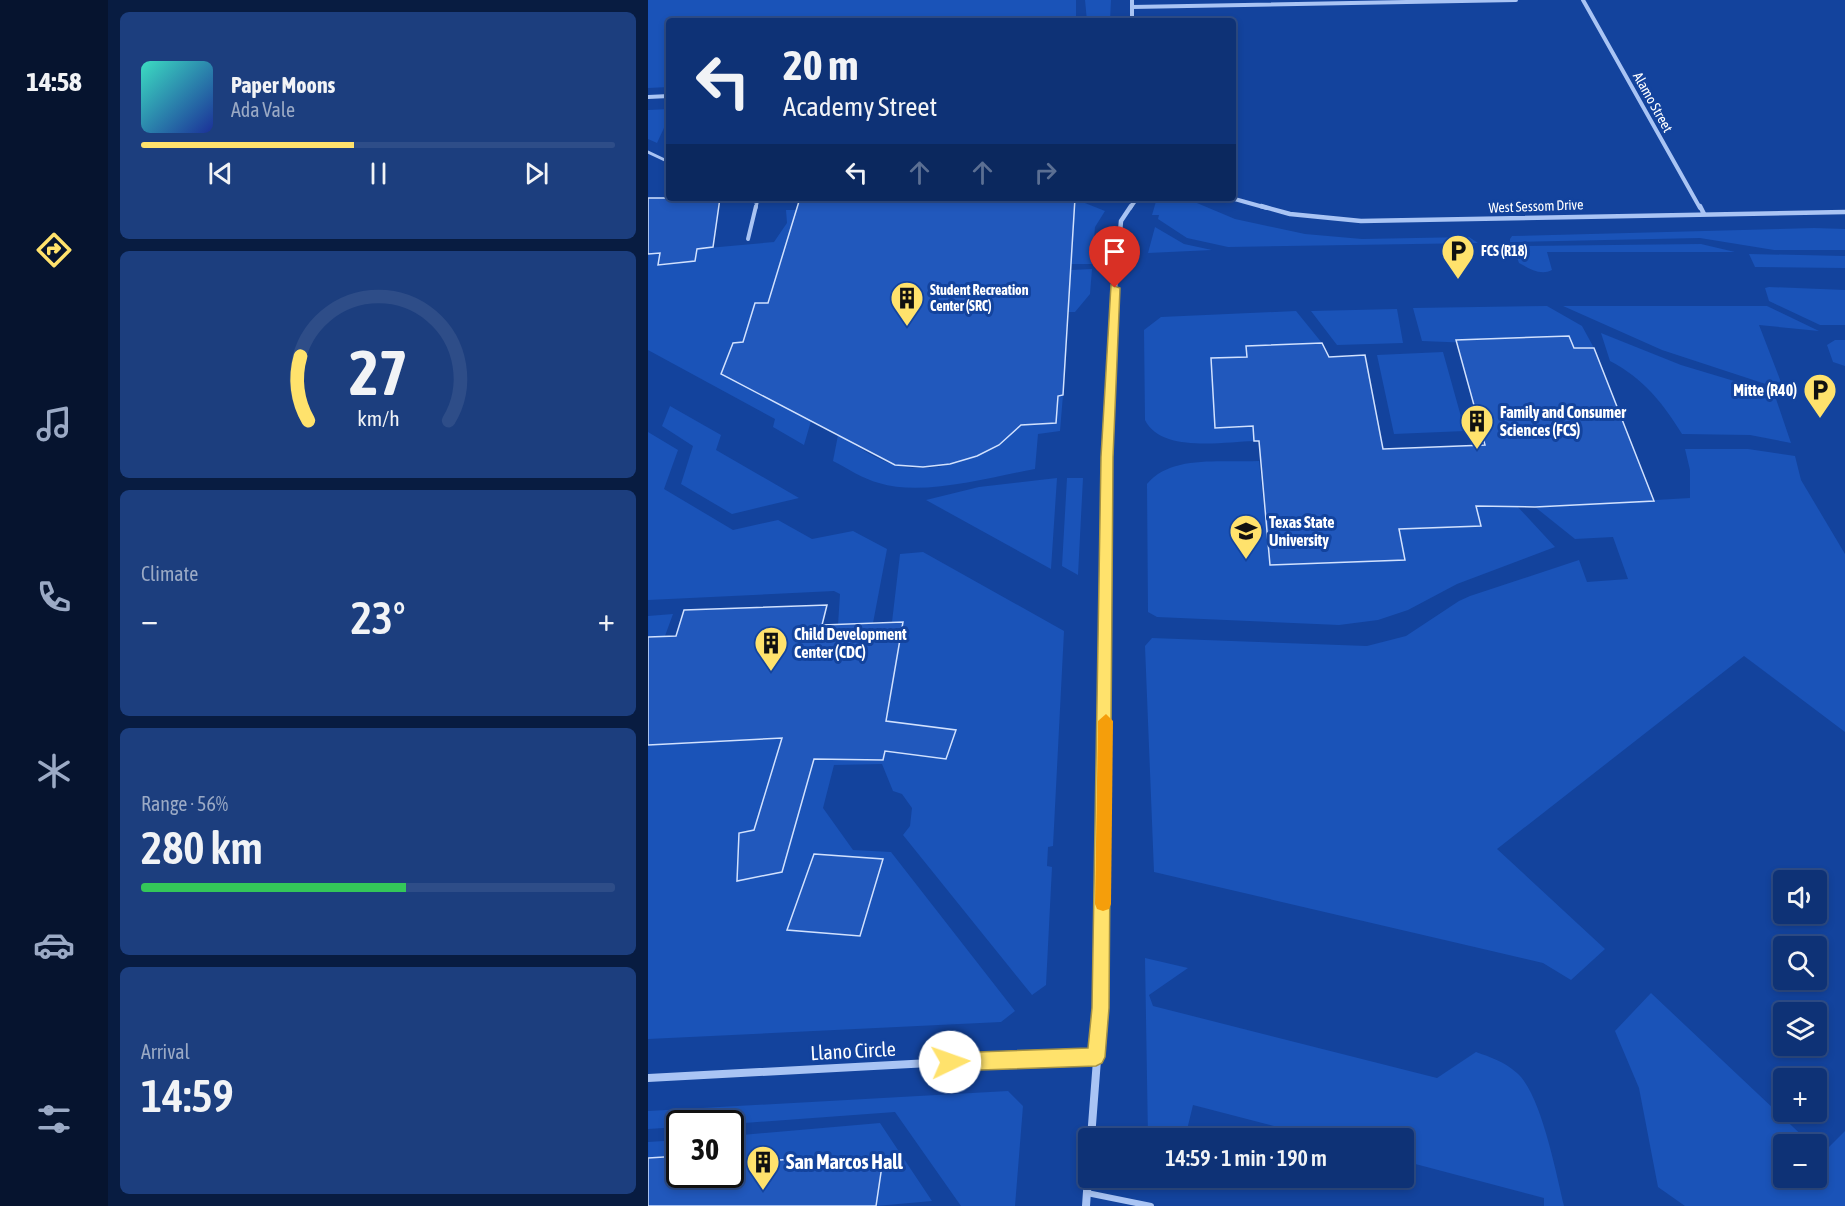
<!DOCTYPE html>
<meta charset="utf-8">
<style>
:root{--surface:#0e3276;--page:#1c3e7e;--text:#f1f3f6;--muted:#9baac5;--line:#2e4d88;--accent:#ffe26c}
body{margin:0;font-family:"Asap Condensed",sans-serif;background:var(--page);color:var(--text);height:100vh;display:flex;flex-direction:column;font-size:22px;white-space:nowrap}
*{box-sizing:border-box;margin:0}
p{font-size:20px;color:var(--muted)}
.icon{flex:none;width:33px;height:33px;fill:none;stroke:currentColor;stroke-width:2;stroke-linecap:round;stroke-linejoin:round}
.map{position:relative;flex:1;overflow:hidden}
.panel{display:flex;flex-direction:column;gap:12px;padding:12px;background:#081c41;width:540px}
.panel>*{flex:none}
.banner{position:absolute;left:18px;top:18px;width:570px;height:183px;border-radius:6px;box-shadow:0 3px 9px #0003,0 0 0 2px var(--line);background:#0e3276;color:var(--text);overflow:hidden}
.buttons{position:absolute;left:1125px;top:870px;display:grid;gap:12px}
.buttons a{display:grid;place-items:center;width:54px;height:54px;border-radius:6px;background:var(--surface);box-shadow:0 3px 9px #0003,0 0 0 2px var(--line);font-size:30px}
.speed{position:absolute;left:18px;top:1110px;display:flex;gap:12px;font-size:30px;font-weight:700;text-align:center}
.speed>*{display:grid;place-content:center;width:78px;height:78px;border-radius:50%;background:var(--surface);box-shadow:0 3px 9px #0003,0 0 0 2px var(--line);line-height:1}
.speed .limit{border:3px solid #111;border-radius:9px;background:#fff;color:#111}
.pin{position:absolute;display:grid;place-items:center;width:51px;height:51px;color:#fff;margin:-62px -26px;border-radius:50% 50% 50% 0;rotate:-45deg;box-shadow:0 0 6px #0007}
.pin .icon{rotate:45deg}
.me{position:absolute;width:66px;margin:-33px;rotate:87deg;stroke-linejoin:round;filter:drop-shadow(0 0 4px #0008)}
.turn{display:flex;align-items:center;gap:21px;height:126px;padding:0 18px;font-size:27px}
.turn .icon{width:78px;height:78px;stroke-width:2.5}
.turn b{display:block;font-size:42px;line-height:51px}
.lanes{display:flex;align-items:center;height:57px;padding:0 18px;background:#0003;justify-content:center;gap:30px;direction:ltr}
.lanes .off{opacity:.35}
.big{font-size:45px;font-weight:600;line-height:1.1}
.panel .card{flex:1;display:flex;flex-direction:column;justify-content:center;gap:9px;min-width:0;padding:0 21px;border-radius:9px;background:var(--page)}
.panel .dial{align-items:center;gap:0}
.dial svg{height:156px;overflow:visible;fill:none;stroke:var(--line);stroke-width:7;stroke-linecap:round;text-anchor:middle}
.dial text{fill:var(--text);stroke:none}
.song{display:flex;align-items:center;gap:18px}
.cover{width:72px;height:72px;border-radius:9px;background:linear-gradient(135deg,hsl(170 70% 55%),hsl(230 70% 35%))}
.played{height:6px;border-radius:3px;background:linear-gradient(90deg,var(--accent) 45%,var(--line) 45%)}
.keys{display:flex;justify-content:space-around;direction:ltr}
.heat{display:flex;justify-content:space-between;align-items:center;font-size:33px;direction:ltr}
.charge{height:9px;border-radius:4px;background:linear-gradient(90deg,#34c759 56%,var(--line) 0)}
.trip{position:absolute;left:430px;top:1128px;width:336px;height:60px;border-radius:6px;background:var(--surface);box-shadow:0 3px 9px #0003,0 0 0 2px var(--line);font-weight:600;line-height:60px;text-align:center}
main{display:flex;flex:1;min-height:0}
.menu{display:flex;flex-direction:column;width:108px;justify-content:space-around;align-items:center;background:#06142f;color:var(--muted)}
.menu .icon{width:42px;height:42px}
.menu .active{color:var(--accent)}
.menu b{font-size:27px;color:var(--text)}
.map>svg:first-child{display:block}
</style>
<main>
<nav class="menu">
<b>14:58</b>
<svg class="icon active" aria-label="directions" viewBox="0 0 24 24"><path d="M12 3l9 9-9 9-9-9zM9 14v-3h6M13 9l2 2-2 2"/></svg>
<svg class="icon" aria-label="music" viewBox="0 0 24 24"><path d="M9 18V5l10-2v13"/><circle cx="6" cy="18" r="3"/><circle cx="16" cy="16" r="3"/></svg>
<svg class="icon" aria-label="phone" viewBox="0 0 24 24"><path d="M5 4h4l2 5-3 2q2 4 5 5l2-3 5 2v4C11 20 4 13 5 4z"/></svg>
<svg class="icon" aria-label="climate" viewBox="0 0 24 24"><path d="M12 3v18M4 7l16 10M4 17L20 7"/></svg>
<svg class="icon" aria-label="car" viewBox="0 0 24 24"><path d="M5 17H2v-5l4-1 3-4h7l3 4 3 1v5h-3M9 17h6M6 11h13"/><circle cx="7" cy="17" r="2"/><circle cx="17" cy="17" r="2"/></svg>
<svg class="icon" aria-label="filters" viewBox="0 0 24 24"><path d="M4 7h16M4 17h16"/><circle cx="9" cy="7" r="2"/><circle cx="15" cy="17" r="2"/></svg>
</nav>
<section class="panel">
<div class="card">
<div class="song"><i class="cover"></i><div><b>Paper Moons</b><p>Ada Vale</p></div></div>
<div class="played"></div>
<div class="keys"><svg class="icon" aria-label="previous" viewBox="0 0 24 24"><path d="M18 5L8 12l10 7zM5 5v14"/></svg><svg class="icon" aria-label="pause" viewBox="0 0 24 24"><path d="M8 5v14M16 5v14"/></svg><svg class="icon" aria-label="next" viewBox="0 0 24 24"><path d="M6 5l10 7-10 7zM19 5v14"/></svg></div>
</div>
<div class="card dial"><svg viewBox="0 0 100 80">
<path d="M14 69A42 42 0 1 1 86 69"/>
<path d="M14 69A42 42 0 0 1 10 36" stroke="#ffe26c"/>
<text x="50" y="56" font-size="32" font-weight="700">27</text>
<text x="50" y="72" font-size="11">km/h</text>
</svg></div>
<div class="card"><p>Climate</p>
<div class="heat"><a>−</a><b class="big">23°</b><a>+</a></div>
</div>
<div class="card"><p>Range · 56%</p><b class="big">280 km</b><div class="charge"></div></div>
<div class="card"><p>Arrival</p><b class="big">14:59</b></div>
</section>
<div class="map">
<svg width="1197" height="1206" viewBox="0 0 1197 1206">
<rect width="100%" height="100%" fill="#13439d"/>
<path fill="#1a53b8" d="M 0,0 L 428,0 L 428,21 L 21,21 L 21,87 L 0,88 Z
M 437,0 L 463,0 L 462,21 L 439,21 Z
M 21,109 L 21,117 L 9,143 L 0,139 L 0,110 Z
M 509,198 L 537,198 L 587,219 L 657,234 L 714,239 L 821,237 L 830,243 L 580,247 L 539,238 L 510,219 L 511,215 L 504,215 Z
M 427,199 L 457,211 L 447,227 L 444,264 L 423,264 Z
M 138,210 L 148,210 L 142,269 L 130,270 L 120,303 L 107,303 L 95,342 L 84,343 L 73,373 L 163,421 L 156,445 L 125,427 L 127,419 L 0,350 L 0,254 L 12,253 L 10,265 L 47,261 L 49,249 L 126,242 L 139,223 Z
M 507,227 L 536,244 L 564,250 L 500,253 Z
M 1166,228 L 1197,229 L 1197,250 L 1126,250 L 1052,238 L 862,242 L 862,239 L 864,236 Z
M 1053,244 L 1087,252 L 899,252 L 904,270 C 892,276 881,268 871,263 L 865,246 Z
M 1101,254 L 1197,256 L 1197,268 L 1107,267 Z
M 444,269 L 442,294 L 427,312 L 420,312 L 423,270 Z
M 1121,287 L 1197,290 L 1197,325 L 1172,325 L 1121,301 L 1117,288 Z
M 899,306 L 934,326 L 946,348 L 774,341 L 765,308 Z
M 915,306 L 1119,306 L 1171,331 L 1111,325 L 1136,390 L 1014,350 Z
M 749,309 L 755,343 L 689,345 L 663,311 Z
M 648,311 L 674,343 L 598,346 L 599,357 L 563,358 L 567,428 L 605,426 L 606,441 C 575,442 513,453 497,420 L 496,330 L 513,317 Z
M 953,333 L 1033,365 L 1126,393 L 1143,443 L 1102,435 L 1034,434 C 1015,403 995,378 962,361 Z
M 1187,340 L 1197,340 L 1197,366 L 1185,362 L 1179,345 Z
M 795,352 L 817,431 L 746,434 L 729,355 Z
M 415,395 L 412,431 L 390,434 L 387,469 C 342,477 275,497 231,483 C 215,479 199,468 185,461 L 190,435 C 208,445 228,460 247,465 C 290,477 355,453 377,416 L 386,424 L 408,423 L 410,396 Z
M 22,406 L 73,435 L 68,450 L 151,498 L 84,514 L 33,484 L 45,446 L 14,426 Z
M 0,432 L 30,450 L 16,489 L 85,530 L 130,520 L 164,539 L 205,531 L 239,549 L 225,623 L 190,625 L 192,594 L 186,591 L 0,600 Z
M 1037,449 L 1100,449 L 1147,456 L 1153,480 L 1197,554 L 1197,732 L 1096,656 L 849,849 L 957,949 L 923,980 L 895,963 L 506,872 L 497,646 L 504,638 L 719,646 L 758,636 L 811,601 L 822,596 L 931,560 L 939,582 L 980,579 L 965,537 L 927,539 L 887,507 L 1042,498 L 1042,470 Z
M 611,461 L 622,564 L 757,560 L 751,529 L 833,526 L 824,489 L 869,506 L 907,547 L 809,584 L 760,610 L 730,620 L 691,625 L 509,617 L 500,612 L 499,484 C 523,454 576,463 611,461 Z
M 409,478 L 403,569 L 278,500 L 331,487 Z
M 419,478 L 435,478 L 430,575 L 414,566 Z
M 275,552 L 416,631 L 405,846 L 400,847 L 399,866 L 404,867 L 398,985 L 384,995 L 255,835 L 262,826 L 264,808 L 254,794 L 245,791 L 234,764 L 186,765 L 175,808 L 205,850 L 243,852 L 367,1011 L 353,1022 L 0,1039 L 0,720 L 30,744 L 151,737 L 156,713 L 241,706 L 255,622 L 244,622 L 252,554 Z
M 25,614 L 17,636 L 0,637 L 0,616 Z
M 497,958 L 540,968 L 501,995 L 505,1006 L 789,1078 L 828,1052 C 842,1057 857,1062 869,1073 C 893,1094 908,1173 916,1206 L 896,1206 L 896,1198 L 756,1161 L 756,1138 L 672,1138 L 545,1105 L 537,1138 L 500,1138 Z
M 1003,993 L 1163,1144 L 1136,1144 L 1136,1178 L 1168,1178 L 1169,1149 L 1174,1154 L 1197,1131 L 1197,1206 L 1037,1206 L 1010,1187 L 991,1088 L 967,1031 Z
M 360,1091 L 375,1106 L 367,1206 L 313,1206 L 247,1112 L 83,1124 L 32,1124 L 31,1127 L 0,1129 L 0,1111 Z
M 232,1123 L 284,1201 L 228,1206 L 234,1159 L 163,1163 L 164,1158 L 83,1163 L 83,1136 Z
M 31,1140 L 31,1156 L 20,1156 L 15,1176 L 4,1158 L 0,1158 L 0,1142 Z"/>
<path fill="#2158bc" stroke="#d1e1fe" stroke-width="1.5" d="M 0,198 L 72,198 L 65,247 L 49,249 L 47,261 L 10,265 L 12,253 L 0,254 Z
M 152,198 L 427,198 L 415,395 L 410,396 L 408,423 L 373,425 L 351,445 L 329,456 L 302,464 L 275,467 L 247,465 L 73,374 L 85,343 L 95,342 L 107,303 L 120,303 Z
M 921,336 L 926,348 L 946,348 L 1006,501 L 887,507 L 828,506 L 833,526 L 751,529 L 757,560 L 622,565 L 611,441 L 606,441 L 605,426 L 567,428 L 563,358 L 599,357 L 598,346 L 674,343 L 681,357 L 717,355 L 735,449 L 837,445 L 808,340 Z
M 179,605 L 174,625 L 255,622 L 238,721 L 308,730 L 298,759 L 237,751 L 235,760 L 166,759 L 134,872 L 89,881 L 91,833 L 106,830 L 134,738 L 0,745 L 0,637 L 28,636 L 36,610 Z
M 166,854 L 235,859 L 212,936 L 139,930 Z
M 32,1156 L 32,1174 L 82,1174 L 82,1163 L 165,1158 L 163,1163 L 235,1159 L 228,1206 L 0,1206 L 0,1158 Z"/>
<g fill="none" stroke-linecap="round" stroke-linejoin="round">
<path stroke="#a9c4f4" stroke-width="3" d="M 0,152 L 21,162
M 98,198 L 109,203 L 108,208"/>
<path stroke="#a9c4f4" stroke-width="4" d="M 100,239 L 108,206"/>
<path stroke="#a9c4f4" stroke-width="6" d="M 439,1193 L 503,1206"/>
<path stroke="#a9c4f4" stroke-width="4" d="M 484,0 L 484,21
M 935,0 L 1052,208
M 484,7 L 868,0
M 0,97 L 21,96
M 583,198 L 619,208
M 482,208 L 489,198"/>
<path stroke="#a9c4f4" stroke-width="4.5" d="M 613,206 L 642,214 L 713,221 L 1197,212
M 1052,206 L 1056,214
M 459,468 L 467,288 L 473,221 L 483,206"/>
<path stroke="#a9c4f4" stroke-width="6" d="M 455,795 L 459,466"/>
<path stroke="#a9c4f4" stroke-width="8" d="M 0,1078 L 395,1057 L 448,1057
M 443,1138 L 453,1008 L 455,794
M 438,1206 L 441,1162"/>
</g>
<path fill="#ffe26c" stroke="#a69346" stroke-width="1.5" d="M 463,285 L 472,288 L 465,457 L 461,1008 L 457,1057 L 454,1063 L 448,1066 L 302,1071 L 296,1069 L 293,1062 L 296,1056 L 302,1053 L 440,1048 L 444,1008 L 453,457 Z"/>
<path fill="#f59e0b" d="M 458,714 L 465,721 L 463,904 L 461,909 L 455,911 L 449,909 L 447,904 L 450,721 Z"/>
<defs>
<symbol id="parking-pin" viewBox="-11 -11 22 30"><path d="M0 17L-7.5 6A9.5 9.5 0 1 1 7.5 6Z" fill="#ffe26c" stroke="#13439d"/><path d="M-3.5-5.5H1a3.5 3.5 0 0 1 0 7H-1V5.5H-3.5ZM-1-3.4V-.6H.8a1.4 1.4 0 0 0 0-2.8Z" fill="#111"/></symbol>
<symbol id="building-pin" viewBox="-11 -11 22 30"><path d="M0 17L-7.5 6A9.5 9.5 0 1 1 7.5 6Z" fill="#ffe26c" stroke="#13439d"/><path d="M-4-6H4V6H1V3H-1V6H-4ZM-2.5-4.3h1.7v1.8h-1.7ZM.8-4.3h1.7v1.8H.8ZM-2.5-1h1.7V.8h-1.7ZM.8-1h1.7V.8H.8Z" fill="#111"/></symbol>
<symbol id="university-pin" viewBox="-11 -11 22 30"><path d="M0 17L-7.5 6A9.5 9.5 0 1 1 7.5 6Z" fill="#ffe26c" stroke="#13439d"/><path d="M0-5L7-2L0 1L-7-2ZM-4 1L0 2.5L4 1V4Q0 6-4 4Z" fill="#111"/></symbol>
</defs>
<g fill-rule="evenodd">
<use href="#parking-pin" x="791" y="232" width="38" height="52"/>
<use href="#building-pin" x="240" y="279" width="38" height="52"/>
<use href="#parking-pin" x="1153" y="371" width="38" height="52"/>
<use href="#building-pin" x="810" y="402" width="38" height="52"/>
<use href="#university-pin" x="579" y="512" width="38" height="52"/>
<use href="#building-pin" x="104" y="624" width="38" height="52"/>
<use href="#building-pin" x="96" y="1143" width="38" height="52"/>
</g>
<g text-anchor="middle" stroke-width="6" stroke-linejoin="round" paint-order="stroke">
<g font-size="14" fill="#fff" stroke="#13439d">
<text transform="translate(1005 102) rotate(61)" y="5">Alamo Street</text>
<text transform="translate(888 206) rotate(-2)" y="5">West Sessom Drive</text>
</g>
<g font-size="14" font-weight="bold" fill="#fff" stroke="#13439d" text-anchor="start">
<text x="833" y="256">FCS (R18)</text>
<text x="282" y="295">Student Recreation<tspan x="282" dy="16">Center (SRC)</tspan></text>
</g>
<g font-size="16" font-weight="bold" fill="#fff" stroke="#13439d" text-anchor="start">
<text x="1149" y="396" text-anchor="end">Mitte (R40)</text>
<text x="852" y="418">Family and Consumer<tspan x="852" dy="18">Sciences (FCS)</tspan></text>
<text x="621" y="528">Texas State<tspan x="621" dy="18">University</tspan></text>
<text x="146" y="640">Child Development<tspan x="146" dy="18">Center (CDC)</tspan></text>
</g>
<g font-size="20" fill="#fff" stroke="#13439d">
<text transform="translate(205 1051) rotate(-3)" y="7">Llano Circle</text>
</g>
<g font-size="20" font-weight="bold" fill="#fff" stroke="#13439d" text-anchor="start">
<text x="138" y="1169">San Marcos Hall</text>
</g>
</g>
</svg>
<div class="buttons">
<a><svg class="icon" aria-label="sound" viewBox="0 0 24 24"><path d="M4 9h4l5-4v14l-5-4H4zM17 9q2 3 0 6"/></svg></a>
<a><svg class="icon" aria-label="search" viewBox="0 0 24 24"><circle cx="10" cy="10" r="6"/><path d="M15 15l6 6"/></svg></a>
<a><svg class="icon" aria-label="layers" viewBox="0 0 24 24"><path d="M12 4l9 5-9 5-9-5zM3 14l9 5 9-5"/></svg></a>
<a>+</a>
<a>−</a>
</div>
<div class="speed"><div class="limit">30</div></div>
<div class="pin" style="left:467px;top:288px;background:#d93025"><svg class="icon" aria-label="arrive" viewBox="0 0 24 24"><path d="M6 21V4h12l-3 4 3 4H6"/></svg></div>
<svg class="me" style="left:302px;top:1062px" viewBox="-20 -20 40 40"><circle r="19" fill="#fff"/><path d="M0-13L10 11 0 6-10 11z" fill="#ffe26c"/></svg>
<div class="trip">14:59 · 1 min · 190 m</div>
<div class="banner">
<div class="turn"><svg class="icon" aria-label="left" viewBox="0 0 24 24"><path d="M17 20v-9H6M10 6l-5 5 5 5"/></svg><div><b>20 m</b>Academy Street</div></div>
<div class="lanes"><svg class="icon" aria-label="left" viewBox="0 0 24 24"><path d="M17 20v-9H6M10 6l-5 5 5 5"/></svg><svg class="icon off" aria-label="ahead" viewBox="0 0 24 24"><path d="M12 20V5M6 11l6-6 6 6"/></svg><svg class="icon off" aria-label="ahead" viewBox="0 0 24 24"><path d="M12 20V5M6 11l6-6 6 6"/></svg><svg class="icon off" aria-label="right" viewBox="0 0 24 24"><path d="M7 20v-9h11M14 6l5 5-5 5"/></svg></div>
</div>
</div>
</main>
